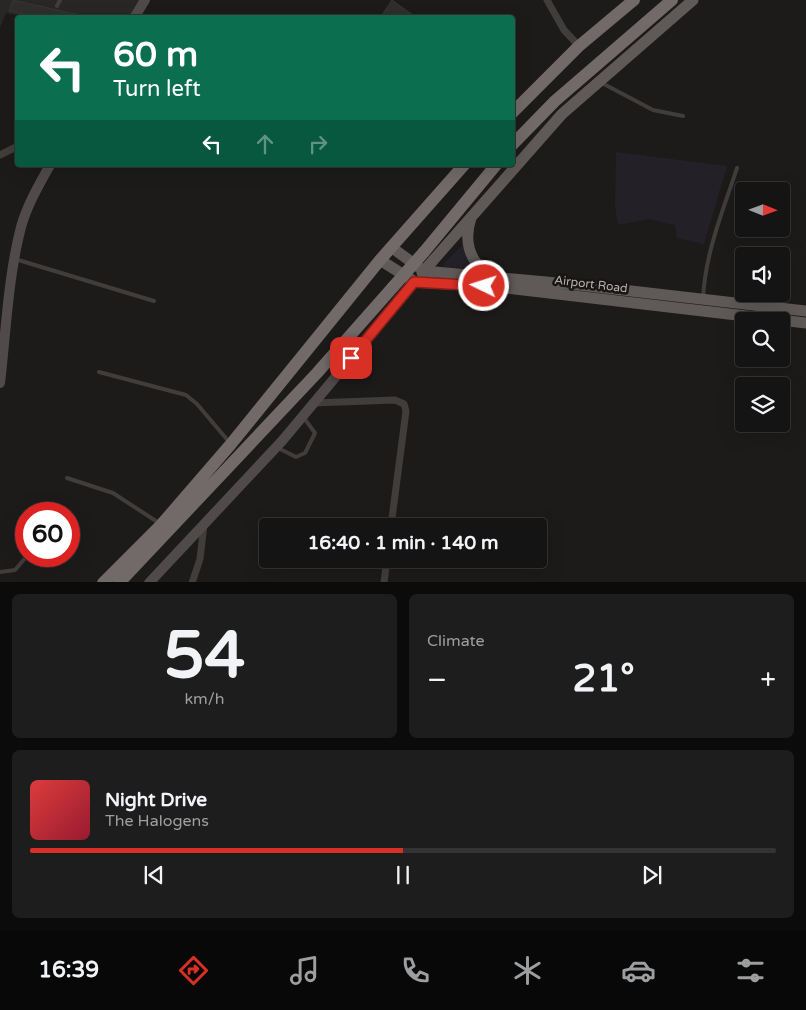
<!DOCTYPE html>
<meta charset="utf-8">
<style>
:root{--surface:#151414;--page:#1e1d1d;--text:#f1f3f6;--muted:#9d9ea0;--line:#343334;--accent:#d93025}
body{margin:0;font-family:"Varela Round",sans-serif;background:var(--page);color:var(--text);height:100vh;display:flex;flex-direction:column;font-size:19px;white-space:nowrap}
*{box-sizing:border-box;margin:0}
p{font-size:16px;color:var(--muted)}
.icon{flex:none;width:28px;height:28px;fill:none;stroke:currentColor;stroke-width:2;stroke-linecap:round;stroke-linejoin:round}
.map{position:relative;height:582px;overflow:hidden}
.details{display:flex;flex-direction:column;gap:12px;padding:12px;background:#0c0b0b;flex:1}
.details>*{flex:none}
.banner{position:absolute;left:15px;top:15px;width:500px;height:152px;border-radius:5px;box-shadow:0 5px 20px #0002,0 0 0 1px var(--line);background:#0b6e4f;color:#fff;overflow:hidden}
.needle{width:32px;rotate:91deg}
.buttons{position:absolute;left:735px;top:182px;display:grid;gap:10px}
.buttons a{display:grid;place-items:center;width:55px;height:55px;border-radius:5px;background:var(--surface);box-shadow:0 5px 20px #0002,0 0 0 1px var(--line);font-size:25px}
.speed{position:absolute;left:15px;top:502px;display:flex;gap:10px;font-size:25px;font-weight:700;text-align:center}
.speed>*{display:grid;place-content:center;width:65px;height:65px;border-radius:50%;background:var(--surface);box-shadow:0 5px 20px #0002,0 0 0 1px var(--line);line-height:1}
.speed .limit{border:8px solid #d22;background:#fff;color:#111}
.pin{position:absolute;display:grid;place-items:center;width:42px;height:42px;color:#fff;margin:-21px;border-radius:10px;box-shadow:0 2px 8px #0006}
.me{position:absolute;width:55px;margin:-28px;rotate:274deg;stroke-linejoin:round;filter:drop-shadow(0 0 4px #0008)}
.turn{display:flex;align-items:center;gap:18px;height:105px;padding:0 15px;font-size:22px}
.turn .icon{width:65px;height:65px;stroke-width:2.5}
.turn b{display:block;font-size:35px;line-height:42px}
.lanes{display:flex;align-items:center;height:48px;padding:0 15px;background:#0003;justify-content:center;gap:25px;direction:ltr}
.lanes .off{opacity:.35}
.big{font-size:38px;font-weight:800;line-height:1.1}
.details .card{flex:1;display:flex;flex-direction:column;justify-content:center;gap:8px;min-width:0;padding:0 18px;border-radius:8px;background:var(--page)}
.details .dial{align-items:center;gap:0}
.dial b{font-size:65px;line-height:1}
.song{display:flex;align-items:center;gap:15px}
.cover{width:60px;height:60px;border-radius:8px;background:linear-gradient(135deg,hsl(0 70% 55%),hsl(350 70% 35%))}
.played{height:5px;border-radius:2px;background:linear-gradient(90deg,var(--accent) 50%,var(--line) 50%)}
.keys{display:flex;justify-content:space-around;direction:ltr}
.heat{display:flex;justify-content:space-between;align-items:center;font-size:28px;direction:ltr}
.details .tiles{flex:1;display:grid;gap:12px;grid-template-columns:1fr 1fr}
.card:last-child{grid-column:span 2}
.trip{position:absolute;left:259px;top:518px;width:288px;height:50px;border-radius:5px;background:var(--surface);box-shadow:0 5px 20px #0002,0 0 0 1px var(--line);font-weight:800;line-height:50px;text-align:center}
.menu{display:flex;height:80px;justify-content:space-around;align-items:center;background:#080808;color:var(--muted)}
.menu .icon{width:35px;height:35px}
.menu .selected{color:var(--accent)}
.menu b{font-size:22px;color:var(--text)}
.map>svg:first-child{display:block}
</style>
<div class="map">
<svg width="806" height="583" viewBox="0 0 806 583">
<rect width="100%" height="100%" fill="#1c1b1a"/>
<path fill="#292726" d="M 0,0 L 140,0 L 129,17 L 30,18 L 6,13 L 0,28 Z"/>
<path fill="#242027" d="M 616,152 L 727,166 L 704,244 L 677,238 L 675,225 L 649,219 L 618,225 L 615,206 Z
M 464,244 L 472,266 L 470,270 L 444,267 L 443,264 Z"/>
<path fill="#302e2d" stroke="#383634" d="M 13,0 L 79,15 L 79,18 L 43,18 L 9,11 Z
M 392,0 L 417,18 L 380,18 Z"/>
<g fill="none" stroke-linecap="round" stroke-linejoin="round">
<path stroke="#403d3b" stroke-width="4" d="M 57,6 L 60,0
M 600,82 L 653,110 L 683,116
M 15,259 L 154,301
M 703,299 C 705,253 723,211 737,168
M 99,372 L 186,395 L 197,404 L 230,443
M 278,448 L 296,457 L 305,453 L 315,433 L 304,418
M 67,478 L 113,493 L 159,523
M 0,572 L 15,570 L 27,556"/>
<path stroke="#403d3b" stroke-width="7" d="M 547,0 L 564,30 L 579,46
M 0,155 L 18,146
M 313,403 L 395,400 L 404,404 L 406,411 L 391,526
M 192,583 L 200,559 L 204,524
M 384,583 L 387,559"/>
<path stroke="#504b4a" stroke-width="10" d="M 134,18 L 145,0
M 0,383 C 6,332 8,277 21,227 C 27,205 39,185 50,165
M 149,583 L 282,441 L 415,282"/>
<path stroke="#5f5a58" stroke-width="11" d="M 471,218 C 463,242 470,258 486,276
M 391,247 L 424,271 L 579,285 L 806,311
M 380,260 L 415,282 L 497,287 L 806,323
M 422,273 L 562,114 L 693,0"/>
<path stroke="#716a68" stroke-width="12" d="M 512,113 L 579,46 L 634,0
M 512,145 L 555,101 L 672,0
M 424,252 L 496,165
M 103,583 L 161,525 L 231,444 L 380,260 L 464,165
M 119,583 L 317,373 L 393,287"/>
<path stroke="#716a68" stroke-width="12" d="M 393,287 L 424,252"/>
</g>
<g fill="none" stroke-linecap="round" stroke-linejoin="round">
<defs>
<path id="route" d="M 351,358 L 414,282 L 484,286"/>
</defs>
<use href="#route" stroke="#8d1f18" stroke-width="12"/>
<use href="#route" stroke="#d93025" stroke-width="9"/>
</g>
<g text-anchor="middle" stroke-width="5" stroke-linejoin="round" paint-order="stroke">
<g font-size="12" fill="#bab0ae" stroke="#171615">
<text transform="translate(591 284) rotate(7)" y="4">Airport Road</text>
</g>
</g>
</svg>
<div class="buttons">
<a><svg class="needle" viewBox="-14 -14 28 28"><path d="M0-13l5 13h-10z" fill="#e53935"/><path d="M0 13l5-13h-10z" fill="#9d9ea0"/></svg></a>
<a><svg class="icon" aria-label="sound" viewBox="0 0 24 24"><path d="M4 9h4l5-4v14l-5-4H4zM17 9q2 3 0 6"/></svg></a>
<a><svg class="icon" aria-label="search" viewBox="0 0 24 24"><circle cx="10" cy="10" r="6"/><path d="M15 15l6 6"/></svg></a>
<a><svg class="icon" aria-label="layers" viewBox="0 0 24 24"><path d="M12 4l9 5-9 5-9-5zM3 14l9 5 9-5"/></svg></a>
</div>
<div class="speed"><div class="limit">60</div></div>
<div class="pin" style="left:351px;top:358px;background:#d93025"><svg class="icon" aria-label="arrive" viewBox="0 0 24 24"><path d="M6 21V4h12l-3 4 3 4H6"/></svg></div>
<svg class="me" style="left:484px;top:286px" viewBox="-20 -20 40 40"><circle r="17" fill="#d93025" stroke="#fff" stroke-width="3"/><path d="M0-11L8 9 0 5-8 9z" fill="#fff"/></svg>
<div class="trip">16:40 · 1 min · 140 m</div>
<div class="banner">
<div class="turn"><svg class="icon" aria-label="left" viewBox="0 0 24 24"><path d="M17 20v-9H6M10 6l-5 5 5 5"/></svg><div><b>60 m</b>Turn left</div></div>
<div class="lanes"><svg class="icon" aria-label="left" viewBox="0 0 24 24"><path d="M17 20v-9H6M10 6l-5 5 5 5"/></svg><svg class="icon off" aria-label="ahead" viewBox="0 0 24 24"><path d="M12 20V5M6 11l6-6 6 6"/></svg><svg class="icon off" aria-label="right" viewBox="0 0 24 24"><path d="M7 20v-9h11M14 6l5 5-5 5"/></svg></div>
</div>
</div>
<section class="details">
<div class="tiles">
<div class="card dial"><b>54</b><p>km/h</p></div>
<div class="card"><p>Climate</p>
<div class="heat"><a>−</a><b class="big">21°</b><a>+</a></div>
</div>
<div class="card">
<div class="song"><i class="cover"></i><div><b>Night Drive</b><p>The Halogens</p></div></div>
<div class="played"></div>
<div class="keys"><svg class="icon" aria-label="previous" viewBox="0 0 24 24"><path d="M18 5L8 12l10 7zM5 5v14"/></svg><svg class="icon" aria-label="pause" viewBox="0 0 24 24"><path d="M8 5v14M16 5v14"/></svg><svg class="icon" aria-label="next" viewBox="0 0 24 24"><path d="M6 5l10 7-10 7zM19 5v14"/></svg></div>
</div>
</div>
</section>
<nav class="menu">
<b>16:39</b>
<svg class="icon selected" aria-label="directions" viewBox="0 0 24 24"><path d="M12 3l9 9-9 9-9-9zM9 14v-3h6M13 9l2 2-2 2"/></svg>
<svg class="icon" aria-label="music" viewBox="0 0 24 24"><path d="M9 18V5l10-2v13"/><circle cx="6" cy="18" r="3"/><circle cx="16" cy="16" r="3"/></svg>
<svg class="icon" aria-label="phone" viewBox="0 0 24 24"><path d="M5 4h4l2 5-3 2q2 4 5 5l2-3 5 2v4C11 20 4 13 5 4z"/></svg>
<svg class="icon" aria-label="climate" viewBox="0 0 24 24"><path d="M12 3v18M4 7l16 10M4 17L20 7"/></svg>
<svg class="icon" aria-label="car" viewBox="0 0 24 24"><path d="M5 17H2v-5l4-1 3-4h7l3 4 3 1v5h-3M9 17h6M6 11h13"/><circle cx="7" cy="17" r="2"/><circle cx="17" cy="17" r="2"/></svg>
<svg class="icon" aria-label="filters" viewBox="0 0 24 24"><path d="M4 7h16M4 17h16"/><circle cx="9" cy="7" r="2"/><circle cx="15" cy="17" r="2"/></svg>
</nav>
